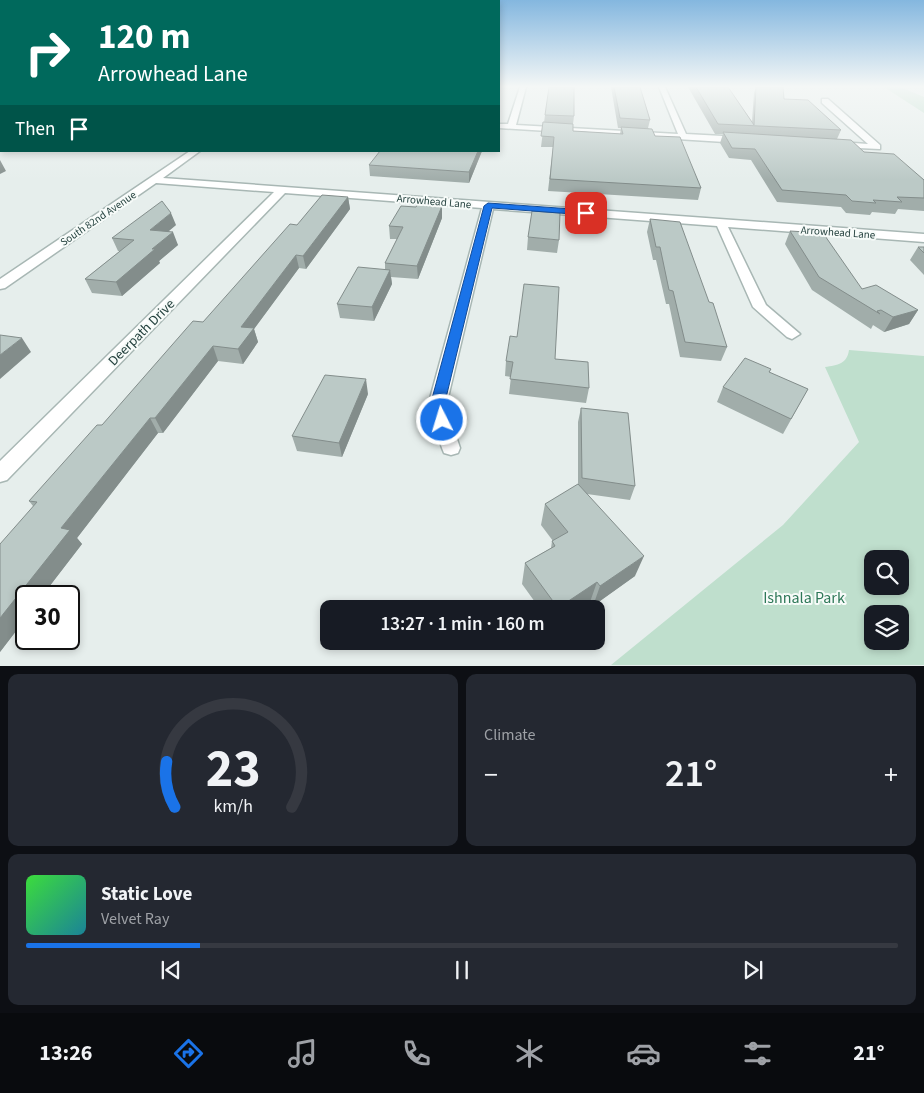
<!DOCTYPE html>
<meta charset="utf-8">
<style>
:root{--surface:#171b24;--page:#242831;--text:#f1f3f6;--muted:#9ea1a6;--line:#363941;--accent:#1a73e8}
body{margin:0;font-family:"Source Sans 3",sans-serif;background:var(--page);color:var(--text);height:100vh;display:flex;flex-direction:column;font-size:19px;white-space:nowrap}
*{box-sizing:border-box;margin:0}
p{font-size:16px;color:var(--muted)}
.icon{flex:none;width:28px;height:28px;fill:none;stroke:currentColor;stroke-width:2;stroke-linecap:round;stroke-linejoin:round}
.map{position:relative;height:666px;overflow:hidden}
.drawer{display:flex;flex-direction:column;gap:8px;padding:8px;background:#0d0f14;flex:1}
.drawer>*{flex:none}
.guide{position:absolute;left:0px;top:0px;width:500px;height:152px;box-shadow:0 2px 8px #0003;background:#00695c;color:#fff;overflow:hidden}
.controls{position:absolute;left:864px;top:550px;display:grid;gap:10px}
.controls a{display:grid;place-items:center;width:45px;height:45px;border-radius:10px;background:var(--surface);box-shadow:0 2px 8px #0003;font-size:25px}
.speed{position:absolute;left:15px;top:585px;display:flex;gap:10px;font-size:25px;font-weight:700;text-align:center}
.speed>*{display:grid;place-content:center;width:65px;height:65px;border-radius:50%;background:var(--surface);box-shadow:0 2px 8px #0003;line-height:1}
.speed .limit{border:2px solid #111;border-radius:8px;background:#fff;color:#111}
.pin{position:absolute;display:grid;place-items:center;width:42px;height:42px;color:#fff;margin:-21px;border-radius:10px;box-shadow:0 2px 8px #0006}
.me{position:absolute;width:55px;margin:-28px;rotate:355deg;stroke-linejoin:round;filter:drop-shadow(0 0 4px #0008)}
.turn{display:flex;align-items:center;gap:18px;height:105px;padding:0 15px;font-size:22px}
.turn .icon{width:65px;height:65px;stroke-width:2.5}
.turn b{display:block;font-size:35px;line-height:42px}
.then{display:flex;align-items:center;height:48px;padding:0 15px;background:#0003;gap:10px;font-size:19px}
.big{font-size:38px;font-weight:600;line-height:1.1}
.drawer .widget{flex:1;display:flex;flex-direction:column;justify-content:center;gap:8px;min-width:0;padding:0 18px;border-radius:10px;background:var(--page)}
.drawer .dial{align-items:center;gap:0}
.dial svg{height:130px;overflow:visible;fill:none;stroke:var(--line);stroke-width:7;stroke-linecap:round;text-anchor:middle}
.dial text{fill:var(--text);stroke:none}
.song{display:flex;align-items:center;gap:15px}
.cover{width:60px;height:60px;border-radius:8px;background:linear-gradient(135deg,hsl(120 70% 55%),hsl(190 70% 35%))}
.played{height:5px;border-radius:2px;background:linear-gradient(90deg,var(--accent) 20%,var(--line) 20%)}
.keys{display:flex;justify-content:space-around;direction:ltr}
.heat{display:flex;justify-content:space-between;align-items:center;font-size:28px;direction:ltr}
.drawer .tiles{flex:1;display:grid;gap:8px;grid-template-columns:1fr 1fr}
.widget:last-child{grid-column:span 2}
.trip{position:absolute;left:320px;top:600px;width:285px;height:50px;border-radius:10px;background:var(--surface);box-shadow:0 2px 8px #0003;font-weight:600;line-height:50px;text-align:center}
.menu{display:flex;height:80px;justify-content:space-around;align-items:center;background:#090b0e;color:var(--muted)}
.menu .icon{width:35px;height:35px}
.menu .current{color:var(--accent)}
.menu b{font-size:22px;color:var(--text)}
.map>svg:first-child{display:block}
</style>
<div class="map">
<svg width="924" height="666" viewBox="0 0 924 666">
<rect width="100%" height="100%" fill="#e6eeec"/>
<path fill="#bfdfcd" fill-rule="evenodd" d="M 884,87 L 900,87 L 924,97 L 924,113 Z
M 849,350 L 924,356 L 924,665 L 611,665 L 783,525 L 859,442 L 825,367 C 838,365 847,364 849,350 ZM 872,559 L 900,559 L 900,586 L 872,586 ZM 872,614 L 900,614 L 900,641 L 872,641 Z"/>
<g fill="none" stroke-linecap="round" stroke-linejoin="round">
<defs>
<path id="minor" d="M 520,87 L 526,87 L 516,125 L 678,134 L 659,87 L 665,87 L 686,134 L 741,137 L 745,140 L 741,143 L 499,128 L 499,124 L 508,124 Z
M 822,99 L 828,99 L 880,145 L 880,149 L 836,147 L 836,143 L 839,142 L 868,144 L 822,103 Z
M 190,151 L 200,151 L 163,178 L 924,234 L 924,242 L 728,227 L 766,305 L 800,334 L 792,339 L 787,337 L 753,307 L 717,226 L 493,209 L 446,406 L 460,448 L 458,453 L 451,455 L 444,453 L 442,448 L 428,406 L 482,208 L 285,193 L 7,480 L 0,482 L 0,461 L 274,192 L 156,183 L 5,288 L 0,289 L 0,279 Z"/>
</defs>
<use href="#minor" stroke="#a8b7b4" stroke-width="3"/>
<use href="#minor" fill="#fff" fill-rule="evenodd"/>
</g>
<path fill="#a1adaa" d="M 611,87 L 640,87 L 650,120 L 648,128 L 701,188 L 698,200 L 548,191 L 553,147 L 541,147 L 545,115 L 574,116 L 573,124 L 573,131 L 620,134 L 621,128 L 618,128 Z
M 688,87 L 728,87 L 752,122 L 754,93 L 756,87 L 784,99 L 841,130 L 837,139 L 924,180 L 924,211 L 898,209 L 895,214 L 872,212 L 870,215 L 846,213 L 841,207 L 777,202 L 751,160 L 729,158 L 720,143 L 723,134 L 715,134 Z
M 482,151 L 469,183 L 370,176 L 369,165 Z
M 348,197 L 350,209 L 306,269 L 299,268 L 254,329 L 258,342 L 243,364 L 218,361 L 163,433 L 158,433 L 77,538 L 82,544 L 42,596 L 26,596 L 26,618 L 0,652 L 33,506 L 29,501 L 102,425 L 203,322 L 297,225 Z
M 442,206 L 442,218 L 418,279 L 391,277 L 392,284 L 374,321 L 340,318 L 337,304 L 385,270 L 385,263 L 397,239 L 390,239 L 389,226 L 416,207 Z
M 650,219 L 709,302 L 727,347 L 721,361 L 680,357 L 669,304 L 666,304 L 656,260 L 653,260 L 647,232 Z
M 176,225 L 169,231 L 178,245 L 159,261 L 160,263 L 122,296 L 92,293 L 85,279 L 120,251 L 118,251 L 112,238 Z
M 790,231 L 862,289 L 918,310 L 909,324 L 884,332 L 873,325 L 871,329 L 812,290 L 785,244 Z
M 528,237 L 559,240 L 557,253 L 527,250 Z
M 918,247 L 924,247 L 924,275 L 910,260 Z
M 555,359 L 589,388 L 586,403 L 509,394 L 511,377 L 505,376 L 506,361 Z
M 771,369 L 769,373 L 808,389 L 783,434 L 717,402 L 723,387 Z
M 368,394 L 342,457 L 297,451 L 292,436 Z
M 581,408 L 635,486 L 630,500 L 587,494 L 635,576 L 593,606 L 590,602 L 581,609 L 540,609 L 522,584 L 525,563 L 551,548 L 552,541 L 553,541 L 541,525 L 545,504 L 578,485 L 578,422 Z"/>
<path fill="#838d8b" d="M 478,151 L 482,151 L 469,183 L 469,172 Z
M 0,160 L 6,171 L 0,174 Z
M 348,197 L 350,209 L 306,269 L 303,256 Z
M 442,206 L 442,218 L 418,279 L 417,266 Z
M 171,213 L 176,225 L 155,242 L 150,230 Z
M 173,232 L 178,245 L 159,261 L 160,263 L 122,296 L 116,282 L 152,249 Z
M 296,255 L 299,268 L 254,329 L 258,342 L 243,364 L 238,349 L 241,327 Z
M 390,270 L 392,284 L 374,321 L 372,307 Z
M 918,310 L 909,324 L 884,332 L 893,317 Z
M 22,338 L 31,352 L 0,379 L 0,355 Z
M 213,346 L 218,361 L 163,433 L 155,418 Z
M 366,379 L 368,394 L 342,457 L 339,443 Z
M 150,418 L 158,433 L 77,538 L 82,544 L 42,596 L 26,596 L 26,618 L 0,652 L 0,618 L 61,528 Z
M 644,556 L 635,576 L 593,606 L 600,586 Z
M 597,582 L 590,602 L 581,609 L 558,609 L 558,608 Z"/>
<path fill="#bbc9c6" stroke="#838d8b" d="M 549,87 L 574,87 L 574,116 L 545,115 Z
M 614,87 L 640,87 L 650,120 L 620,118 Z
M 696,87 L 728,87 L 754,125 L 756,87 L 783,87 L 784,99 L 808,100 L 841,130 L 718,124 Z
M 543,122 L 573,124 L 573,131 L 623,134 L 621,127 L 652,129 L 655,136 L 680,137 L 701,188 L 550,179 L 554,137 L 541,136 Z
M 723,132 L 851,140 L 864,152 L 894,154 L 924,180 L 924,198 L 897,197 L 902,202 L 873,200 L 876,203 L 852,201 L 846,195 L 782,190 L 755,149 L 732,148 Z
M 380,151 L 478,151 L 469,172 L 369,165 Z
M 322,195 L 348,197 L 303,256 L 296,255 L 241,327 L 254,328 L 238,349 L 213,346 L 155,418 L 150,418 L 61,528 L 70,530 L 0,618 L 0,544 L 37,502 L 29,501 L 97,425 L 102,425 L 193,321 L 203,322 L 290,224 L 297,225 Z
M 162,201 L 171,213 L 150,230 L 173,232 L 152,249 L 155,249 L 116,282 L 85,279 L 134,240 L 112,238 Z
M 418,204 L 442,206 L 417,266 L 385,263 L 403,227 L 389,226 L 401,206 L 416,207 Z
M 532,211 L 560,213 L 559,240 L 528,237 Z
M 650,219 L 680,222 L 709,302 L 713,303 L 727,347 L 685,342 L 673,291 L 669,290 L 660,247 L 656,247 Z
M 790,231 L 823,233 L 862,289 L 876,285 L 918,310 L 893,317 L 881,310 L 877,311 L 880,314 L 819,277 Z
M 918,247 L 924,247 L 924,253 Z
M 358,267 L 390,270 L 372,307 L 337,304 Z
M 524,284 L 559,287 L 555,359 L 588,362 L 589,388 L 510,379 L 513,362 L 506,361 L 510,336 L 517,337 Z
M 0,335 L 22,338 L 0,355 Z
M 745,358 L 771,369 L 769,372 L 808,389 L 791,419 L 723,387 Z
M 325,375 L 366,379 L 339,443 L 292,436 Z
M 581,408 L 628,413 L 635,486 L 582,478 Z
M 578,484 L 644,556 L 600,586 L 597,582 L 558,608 L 525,563 L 555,546 L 552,541 L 568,532 L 545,504 Z"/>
<linearGradient id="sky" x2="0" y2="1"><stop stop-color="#84b7df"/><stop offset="0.48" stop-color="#f4f7f6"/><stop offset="1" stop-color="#f4f7f6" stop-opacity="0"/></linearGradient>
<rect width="924" height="180" fill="url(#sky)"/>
<path fill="#1a73e8" stroke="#114b97" d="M 488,203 L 586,210 L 590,213 L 586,215 L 492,208 L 444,406 L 449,420 L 442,425 L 437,424 L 430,406 L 484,206 Z"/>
<g text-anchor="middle" stroke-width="4" stroke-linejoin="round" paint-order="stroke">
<g font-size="11" fill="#24413e" stroke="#f7fbf9">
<text transform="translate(434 201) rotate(5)" y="4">Arrowhead Lane</text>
<text transform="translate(98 218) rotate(-34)" y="4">South 82nd Avenue</text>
<text transform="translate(838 232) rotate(4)" y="4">Arrowhead Lane</text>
</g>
<g font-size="14" fill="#24413e" stroke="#f7fbf9">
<text transform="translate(141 332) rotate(-45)" y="5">Deerpath Drive</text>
</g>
<g font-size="16" fill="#2e7858" stroke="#f7fbf9">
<text x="804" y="603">Ishnala Park</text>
</g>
</g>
</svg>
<div class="controls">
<a><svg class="icon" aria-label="search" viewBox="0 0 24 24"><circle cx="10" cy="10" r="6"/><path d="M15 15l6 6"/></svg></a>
<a><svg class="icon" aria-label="layers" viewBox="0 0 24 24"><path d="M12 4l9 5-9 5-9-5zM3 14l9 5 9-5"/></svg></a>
</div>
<div class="speed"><div class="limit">30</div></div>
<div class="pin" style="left:586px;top:213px;background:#d93025"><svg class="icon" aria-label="arrive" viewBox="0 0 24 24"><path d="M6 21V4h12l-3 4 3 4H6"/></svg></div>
<svg class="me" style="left:442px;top:420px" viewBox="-20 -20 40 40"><circle r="17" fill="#1a73e8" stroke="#fff" stroke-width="3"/><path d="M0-11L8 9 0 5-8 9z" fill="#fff"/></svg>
<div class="trip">13:27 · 1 min · 160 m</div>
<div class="guide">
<div class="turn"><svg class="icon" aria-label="right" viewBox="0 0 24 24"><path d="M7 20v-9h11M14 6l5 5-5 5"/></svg><div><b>120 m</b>Arrowhead Lane</div></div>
<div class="then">Then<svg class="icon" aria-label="arrive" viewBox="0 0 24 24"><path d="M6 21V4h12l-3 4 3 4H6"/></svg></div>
</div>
</div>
<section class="drawer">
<div class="tiles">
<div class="widget dial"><svg viewBox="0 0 100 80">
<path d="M14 69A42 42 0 1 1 86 69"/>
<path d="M14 69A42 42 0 0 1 9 41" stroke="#1a73e8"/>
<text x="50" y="56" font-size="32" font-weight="700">23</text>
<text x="50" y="72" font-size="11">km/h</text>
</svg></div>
<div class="widget"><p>Climate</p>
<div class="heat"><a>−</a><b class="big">21°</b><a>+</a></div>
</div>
<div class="widget">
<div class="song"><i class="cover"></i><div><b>Static Love</b><p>Velvet Ray</p></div></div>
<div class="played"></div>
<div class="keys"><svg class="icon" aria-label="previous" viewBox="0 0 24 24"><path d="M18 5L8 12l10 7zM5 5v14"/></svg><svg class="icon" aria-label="pause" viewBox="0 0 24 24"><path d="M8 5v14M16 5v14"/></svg><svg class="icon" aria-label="next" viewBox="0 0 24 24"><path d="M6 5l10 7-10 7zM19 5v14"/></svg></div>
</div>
</div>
</section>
<nav class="menu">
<b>13:26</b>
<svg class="icon current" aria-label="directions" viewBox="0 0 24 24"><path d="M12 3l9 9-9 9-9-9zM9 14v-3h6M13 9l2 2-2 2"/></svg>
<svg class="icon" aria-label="music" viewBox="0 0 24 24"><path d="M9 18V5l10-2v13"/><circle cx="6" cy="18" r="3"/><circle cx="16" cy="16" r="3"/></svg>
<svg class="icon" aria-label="phone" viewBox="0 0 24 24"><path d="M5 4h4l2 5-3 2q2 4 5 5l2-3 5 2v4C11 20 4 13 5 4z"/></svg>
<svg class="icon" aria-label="climate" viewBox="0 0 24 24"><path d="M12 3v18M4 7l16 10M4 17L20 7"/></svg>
<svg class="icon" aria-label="car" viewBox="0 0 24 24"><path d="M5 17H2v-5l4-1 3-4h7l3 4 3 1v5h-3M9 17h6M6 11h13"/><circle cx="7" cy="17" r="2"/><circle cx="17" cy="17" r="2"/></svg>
<svg class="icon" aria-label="filters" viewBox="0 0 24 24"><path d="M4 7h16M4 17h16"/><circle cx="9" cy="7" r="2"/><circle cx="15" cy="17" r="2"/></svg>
<b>21°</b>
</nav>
